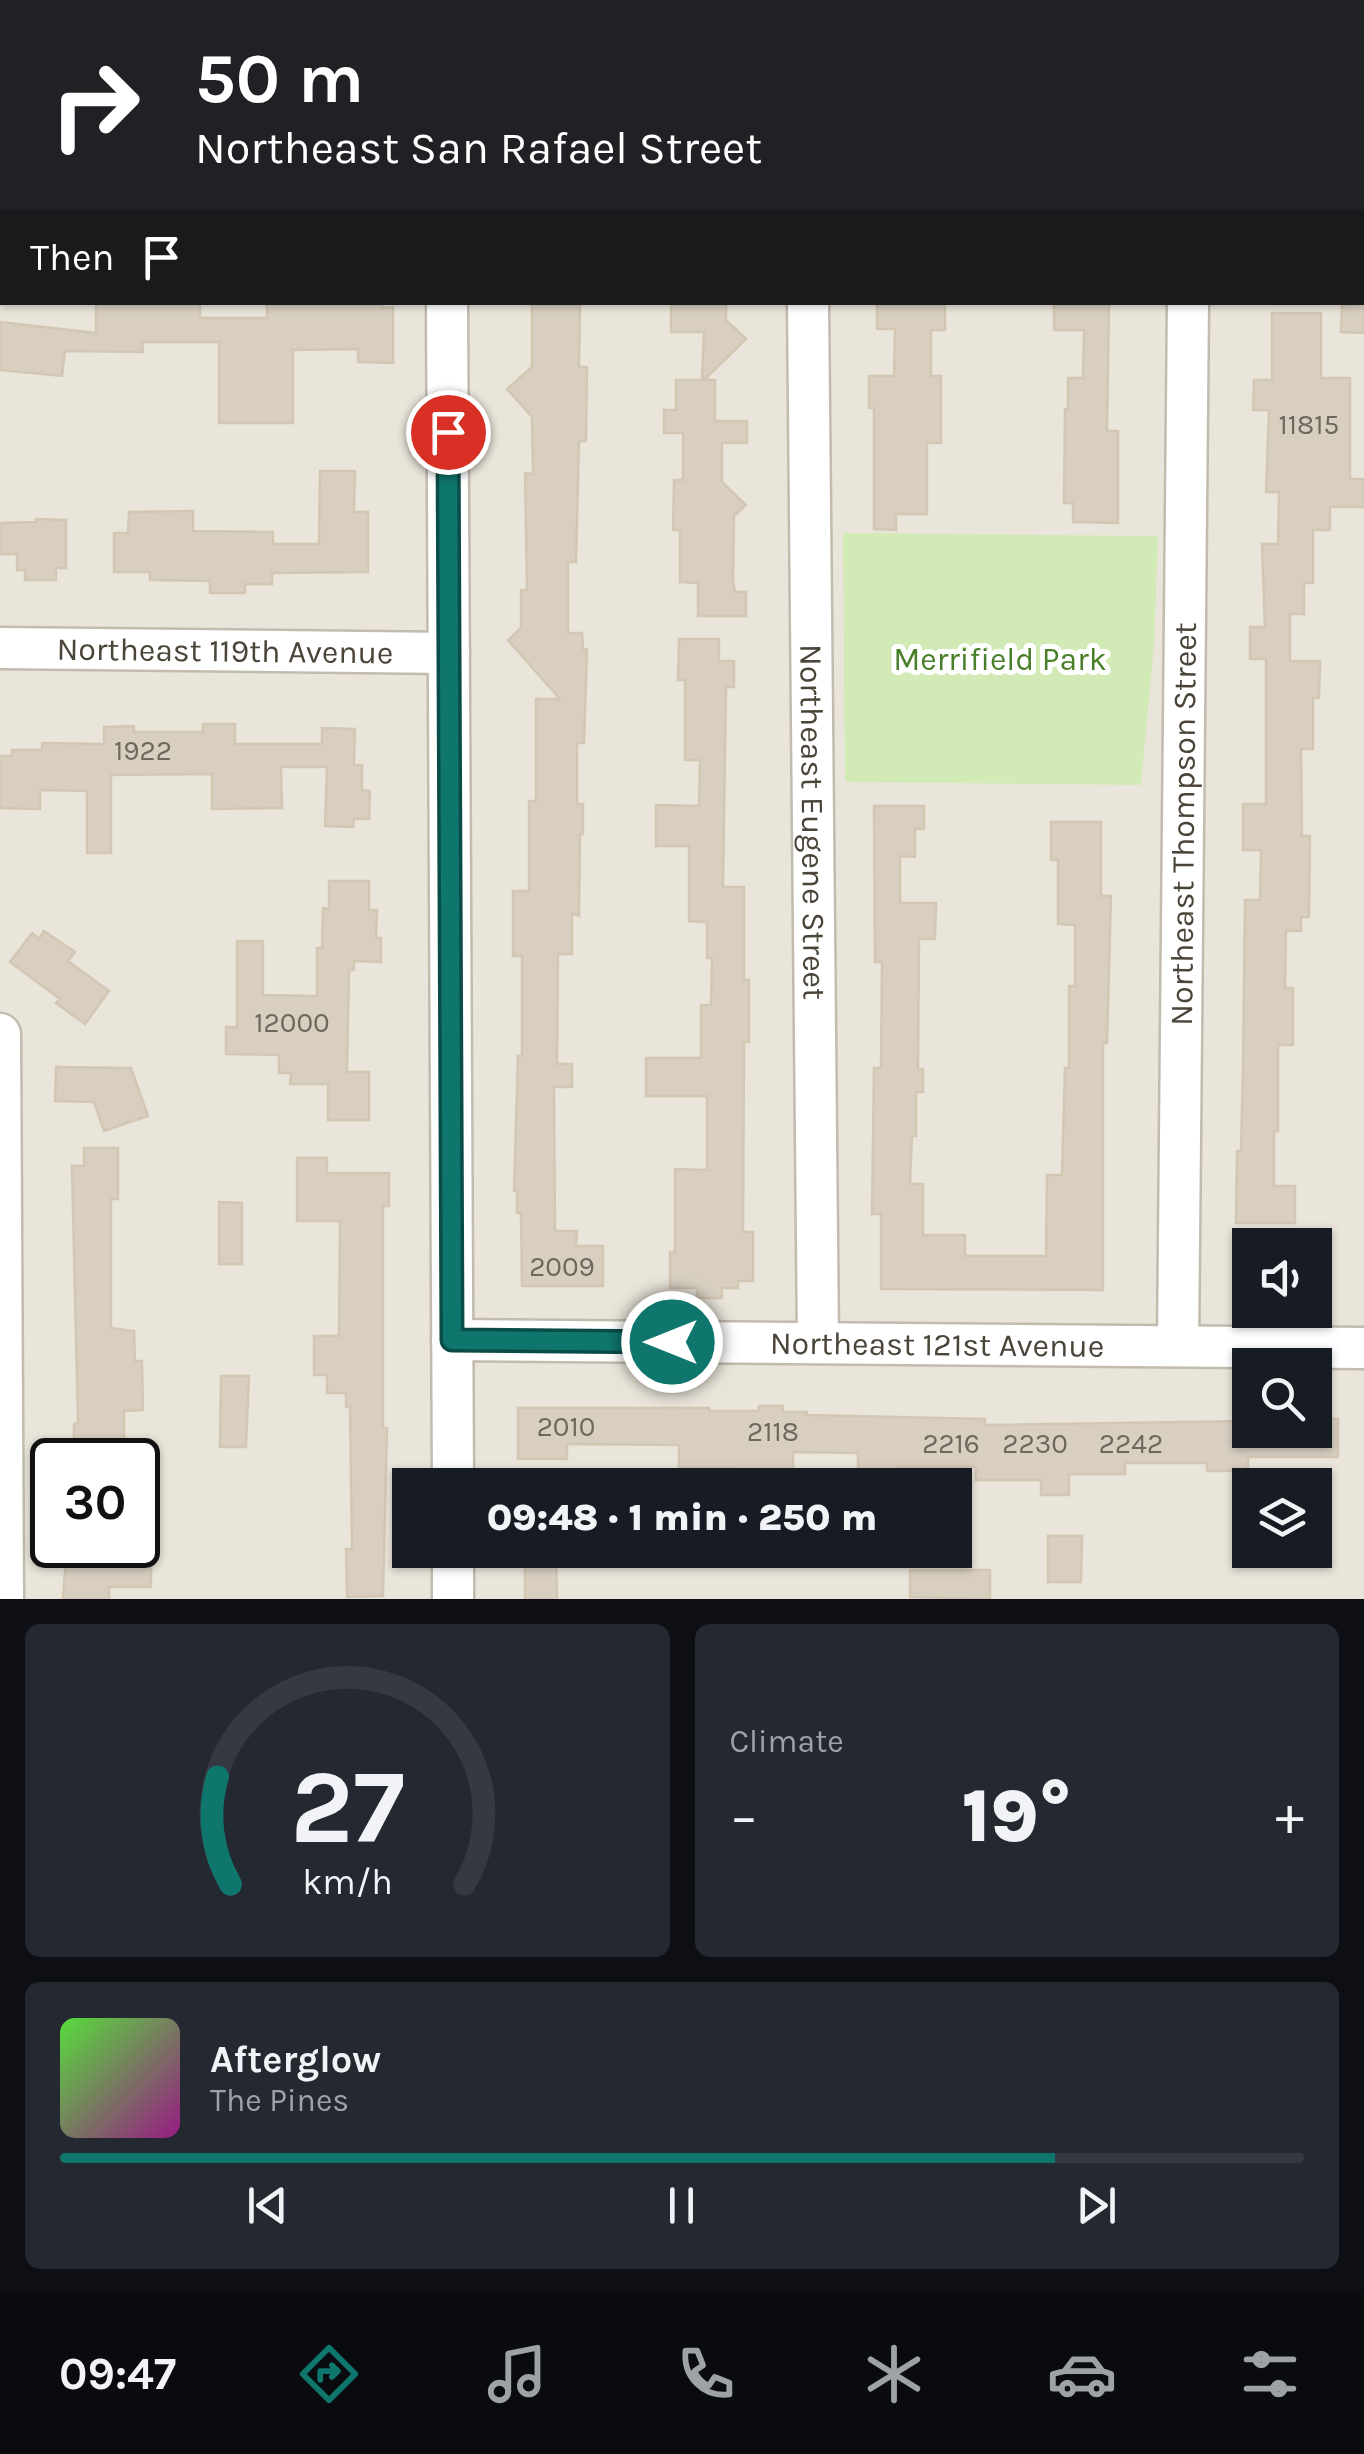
<!DOCTYPE html>
<meta charset="utf-8">
<style>
:root{--surface:#171b24;--page:#242831;--text:#f1f3f6;--muted:#9ea1a6;--line:#363941;--accent:#0f766e}
body{margin:0;font-family:Karla,sans-serif;background:var(--page);color:var(--text);height:100vh;display:flex;flex-direction:column;font-size:38px;white-space:nowrap}
*{box-sizing:border-box;margin:0}
p{font-size:32px;color:var(--muted)}
.icon{flex:none;width:55px;height:55px;fill:none;stroke:currentColor;stroke-width:2;stroke-linecap:round;stroke-linejoin:round}
.map{position:relative;height:1599px;overflow:hidden}
.drawer{display:flex;flex-direction:column;gap:25px;padding:25px;background:#0d0f14;flex:1}
.drawer>*{flex:none}
.hud{position:absolute;left:0px;top:0px;width:1365px;height:305px;box-shadow:0 2px 8px #0004;background:#202124;color:#fff;overflow:hidden}
.buttons{position:absolute;left:1232px;top:1228px;display:grid;gap:20px}
.buttons a{display:grid;place-items:center;width:100px;height:100px;border-radius:0px;background:var(--surface);box-shadow:0 2px 8px #0004;font-size:50px}
.speed{position:absolute;left:30px;top:1438px;display:flex;gap:20px;font-size:50px;font-weight:700;text-align:center}
.speed>*{display:grid;place-content:center;width:130px;height:130px;border-radius:50%;background:var(--surface);box-shadow:0 2px 8px #0004;line-height:1}
.speed .limit{border:5px solid #111;border-radius:15px;background:#fff;color:#111}
.pin{position:absolute;display:grid;place-items:center;width:85px;height:85px;color:#fff;margin:-42px;border:5px solid #fff;border-radius:50%;box-shadow:0 2px 10px #0007}
.me{position:absolute;width:110px;margin:-55px;rotate:270deg;stroke-linejoin:round;filter:drop-shadow(0 0 8px #0008)}
.turn{display:flex;align-items:center;gap:35px;height:210px;padding:0 30px;font-size:45px}
.turn .icon{width:130px;height:130px;stroke-width:2.5}
.turn b{display:block;font-size:70px;line-height:85px}
.then{display:flex;align-items:center;height:95px;padding:0 30px;background:#0003;gap:20px;font-size:38px}
.big{font-size:75px;font-weight:800;line-height:1.1}
.drawer .card{flex:1;display:flex;flex-direction:column;justify-content:center;gap:15px;min-width:0;padding:0 35px;border-radius:15px;background:var(--page)}
.drawer .dial{align-items:center;gap:0}
.dial svg{height:260px;overflow:visible;fill:none;stroke:var(--line);stroke-width:7;stroke-linecap:round;text-anchor:middle}
.dial text{fill:var(--text);stroke:none}
.song{display:flex;align-items:center;gap:30px}
.cover{width:120px;height:120px;border-radius:15px;background:linear-gradient(135deg,hsl(110 70% 55%),hsl(310 70% 35%))}
.played{height:10px;border-radius:5px;background:linear-gradient(90deg,var(--accent) 80%,var(--line) 80%)}
.keys{display:flex;justify-content:space-around;direction:ltr}
.heat{display:flex;justify-content:space-between;align-items:center;font-size:55px;direction:ltr}
.drawer .tiles{flex:1;display:grid;gap:25px;grid-template-columns:1fr 1fr}
.card:last-child{grid-column:span 2}
.trip{position:absolute;left:392px;top:1468px;width:580px;height:100px;border-radius:0px;background:var(--surface);box-shadow:0 2px 8px #0004;font-weight:800;line-height:100px;text-align:center}
.tab-bar{display:flex;height:160px;justify-content:space-around;align-items:center;background:#090b0e;color:var(--muted)}
.tab-bar .icon{width:70px;height:70px}
.tab-bar .selected{color:var(--accent)}
.tab-bar b{font-size:45px;color:var(--text)}
.map>svg:first-child{display:block}
</style>
<div class="map">
<svg width="1364" height="1599" viewBox="0 0 1364 1599">
<rect width="100%" height="100%" fill="#f6f3ec"/>
<path fill="#eae5da" fill-rule="evenodd" d="M 0,0 L 1364,0 L 1364,1599 L 0,1599 ZM 2,2 L 1362,2 L 1362,302 L 2,302 ZM 1250,1245 L 1315,1245 L 1315,1310 L 1250,1310 ZM 1250,1365 L 1315,1365 L 1315,1430 L 1250,1430 ZM 52,1460 L 138,1460 L 138,1545 L 52,1545 ZM 410,1485 L 955,1485 L 955,1550 L 410,1550 ZM 1250,1485 L 1315,1485 L 1315,1550 L 1250,1550 Z"/>
<path fill="#d2eab5" d="M 843,533 L 1158,536 L 1154,644 L 1141,785 L 845,782 Z"/>
<path fill="#d8cfc1" stroke="#d3c7b4" stroke-width="2.5" d="M 1362,262 L 1364,333 L 1341,332 L 1342,302 L 1362,302 Z
M 96,302 L 200,302 L 200,318 L 267,318 L 267,302 L 383,302 L 382,308 L 393,307 L 393,363 L 358,362 L 358,349 L 293,350 L 293,423 L 219,423 L 219,342 L 142,342 L 143,352 L 65,351 L 62,376 L 0,370 L 0,322 L 96,333 Z
M 532,302 L 580,304 L 579,367 L 587,367 L 586,441 L 579,441 L 576,562 L 568,562 L 568,633 L 582,633 L 583,649 L 587,649 L 584,743 L 577,743 L 577,804 L 583,804 L 583,834 L 580,834 L 579,916 L 572,913 L 572,954 L 558,954 L 557,1064 L 572,1064 L 572,1087 L 554,1087 L 555,1231 L 577,1231 L 576,1246 L 603,1246 L 603,1286 L 522,1286 L 521,1213 L 517,1213 L 517,1191 L 514,1191 L 518,1056 L 522,1056 L 522,956 L 513,956 L 513,891 L 529,891 L 529,801 L 536,801 L 536,699 L 560,699 L 508,640 L 521,628 L 521,590 L 527,590 L 525,473 L 533,474 L 532,417 L 507,389 L 532,367 Z
M 671,302 L 726,302 L 726,320 L 746,339 L 704,380 L 715,380 L 715,421 L 747,421 L 747,443 L 722,443 L 722,482 L 746,505 L 734,516 L 733,580 L 735,592 L 746,592 L 746,616 L 698,616 L 698,583 L 680,582 L 680,530 L 673,530 L 674,480 L 683,480 L 683,433 L 664,433 L 664,410 L 676,410 L 676,380 L 702,380 L 704,332 L 671,332 Z
M 877,302 L 945,302 L 945,330 L 931,330 L 931,376 L 941,376 L 941,443 L 927,443 L 927,514 L 896,514 L 896,530 L 874,529 L 874,408 L 869,408 L 869,376 L 894,376 L 895,329 L 877,329 Z
M 1054,302 L 1109,302 L 1107,431 L 1118,431 L 1118,523 L 1073,522 L 1073,503 L 1064,503 L 1065,409 L 1068,409 L 1068,378 L 1083,378 L 1084,330 L 1054,330 Z
M 1272,313 L 1321,313 L 1321,378 L 1350,378 L 1350,479 L 1364,479 L 1364,507 L 1330,507 L 1330,530 L 1313,530 L 1313,583 L 1304,583 L 1304,614 L 1290,614 L 1290,661 L 1320,661 L 1319,698 L 1313,698 L 1313,749 L 1301,749 L 1302,836 L 1310,836 L 1309,917 L 1301,917 L 1301,931 L 1286,931 L 1285,988 L 1293,988 L 1293,1045 L 1278,1045 L 1278,1131 L 1274,1131 L 1274,1186 L 1295,1186 L 1295,1223 L 1236,1223 L 1237,1151 L 1241,1151 L 1243,1068 L 1245,900 L 1260,900 L 1261,850 L 1243,850 L 1243,804 L 1266,804 L 1266,659 L 1250,659 L 1250,627 L 1265,627 L 1262,544 L 1278,544 L 1279,492 L 1266,492 L 1269,410 L 1253,410 L 1254,380 L 1272,380 Z
M 320,471 L 355,471 L 354,512 L 368,512 L 368,572 L 272,573 L 272,584 L 245,584 L 245,593 L 210,593 L 210,581 L 150,580 L 150,572 L 114,572 L 114,533 L 128,533 L 129,512 L 193,511 L 193,531 L 273,532 L 273,544 L 319,544 Z
M 36,519 L 66,520 L 66,568 L 56,568 L 56,580 L 25,580 L 25,570 L 17,570 L 17,554 L 0,554 L 0,523 L 36,522 Z
M 679,639 L 719,639 L 719,661 L 734,661 L 734,687 L 726,687 L 723,887 L 744,887 L 744,980 L 749,980 L 749,1042 L 744,1042 L 743,1232 L 753,1232 L 753,1281 L 738,1281 L 738,1288 L 722,1288 L 722,1298 L 697,1298 L 697,1288 L 670,1288 L 670,1252 L 675,1252 L 675,1169 L 707,1170 L 707,1096 L 646,1096 L 646,1058 L 701,1058 L 701,1005 L 711,1005 L 712,958 L 707,958 L 707,922 L 689,921 L 689,846 L 656,846 L 656,805 L 699,806 L 700,760 L 685,760 L 685,680 L 678,680 Z
M 203,724 L 235,724 L 235,744 L 322,744 L 322,728 L 355,729 L 354,765 L 362,765 L 362,790 L 370,791 L 369,819 L 354,819 L 353,827 L 325,826 L 327,767 L 281,767 L 282,808 L 212,809 L 212,774 L 111,775 L 111,853 L 87,853 L 87,791 L 40,790 L 40,809 L 0,808 L 0,756 L 12,756 L 12,750 L 42,750 L 42,743 L 104,744 L 104,727 L 134,726 L 134,732 L 203,732 Z
M 874,806 L 924,806 L 924,829 L 915,829 L 915,857 L 900,856 L 900,903 L 936,903 L 935,939 L 919,939 L 918,1069 L 923,1069 L 923,1092 L 916,1092 L 916,1136 L 912,1136 L 910,1184 L 923,1184 L 923,1235 L 965,1235 L 965,1256 L 1046,1256 L 1047,1175 L 1062,1175 L 1065,1068 L 1069,1068 L 1069,986 L 1075,986 L 1075,925 L 1058,924 L 1058,860 L 1051,860 L 1051,822 L 1101,822 L 1101,896 L 1111,896 L 1107,1043 L 1103,1043 L 1103,1290 L 881,1289 L 881,1214 L 872,1214 L 874,1068 L 881,1068 L 882,962 L 875,962 Z
M 329,881 L 369,881 L 369,910 L 377,910 L 376,938 L 381,938 L 381,962 L 354,961 L 354,970 L 349,970 L 347,1072 L 369,1072 L 369,1120 L 328,1120 L 328,1084 L 290,1084 L 291,1073 L 279,1073 L 279,1055 L 226,1054 L 226,1027 L 237,1027 L 237,941 L 263,941 L 263,995 L 317,996 L 317,948 L 322,948 L 323,908 L 329,909 Z
M 44,931 L 75,952 L 68,961 L 109,991 L 85,1024 L 56,1003 L 60,999 L 10,962 L 32,933 L 39,939 Z
M 56,1067 L 131,1068 L 148,1116 L 104,1131 L 94,1102 L 55,1101 Z
M 84,1148 L 118,1148 L 118,1199 L 111,1199 L 111,1328 L 134,1331 L 135,1361 L 142,1361 L 143,1410 L 124,1411 L 124,1460 L 74,1458 L 74,1424 L 78,1423 L 72,1166 L 84,1166 Z
M 297,1158 L 327,1158 L 327,1173 L 389,1173 L 389,1206 L 383,1206 L 383,1428 L 387,1428 L 383,1596 L 347,1597 L 346,1549 L 352,1549 L 350,1407 L 346,1407 L 346,1393 L 327,1393 L 327,1375 L 314,1375 L 314,1336 L 339,1336 L 340,1221 L 297,1221 Z
M 219,1202 L 242,1203 L 242,1264 L 219,1264 Z
M 221,1376 L 249,1376 L 246,1447 L 220,1447 Z
M 759,1406 L 783,1406 L 783,1412 L 807,1412 L 807,1415 L 985,1419 L 985,1425 L 1248,1421 L 1248,1430 L 1315,1430 L 1315,1419 L 1338,1419 L 1338,1457 L 1248,1457 L 1248,1471 L 1207,1471 L 1207,1463 L 1125,1463 L 1125,1474 L 1069,1474 L 1069,1495 L 1041,1495 L 1041,1480 L 976,1480 L 976,1467 L 897,1467 L 897,1485 L 858,1485 L 858,1453 L 793,1452 L 793,1470 L 766,1470 L 766,1475 L 738,1474 L 738,1468 L 679,1468 L 679,1445 L 567,1444 L 567,1459 L 518,1459 L 518,1408 L 709,1408 L 709,1411 L 759,1411 Z
M 1048,1536 L 1082,1536 L 1081,1582 L 1048,1582 Z
M 67,1545 L 108,1545 L 108,1557 L 151,1557 L 151,1587 L 109,1587 L 109,1599 L 63,1599 Z
M 525,1550 L 556,1550 L 557,1599 L 525,1599 Z
M 910,1570 L 990,1570 L 990,1599 L 910,1597 Z"/>
<g fill="none" stroke-linecap="round" stroke-linejoin="round">
<defs>
<g id="minor">
<path d="M 445,0 L 445,2"/>
<path d="M 804,0 L 804,2"/>
<path d="M 1193,0 L 1364,2"/>
<path d="M 0,207 L 2,207"/>
<path d="M 447,302 L 453,1485"/>
<path id="s1" d="M 808,302 L 818,1343"/>
<path id="s2" d="M 0,648 L 449,653"/>
<path d="M 0,1034 L 3,1599"/>
<path id="s3" d="M 452,1340 L 1364,1348"/>
<path id="s4" d="M 1178,1346 L 1188,302"/>
<path d="M 453,1550 L 453,1599"/>
</g>
</defs>
<use href="#minor" stroke="#c2bbae" stroke-width="45"/>
<use href="#minor" stroke="#fff" stroke-width="40"/>
</g>
<g fill="none" stroke-linecap="round" stroke-linejoin="round">
<defs>
<path id="route" d="M 448,432 L 452,1340 L 672,1342"/>
</defs>
<use href="#route" stroke="#0a4d48" stroke-width="25"/>
<use href="#route" stroke="#0f766e" stroke-width="18"/>
</g>
<g text-anchor="middle" stroke-width="10" stroke-linejoin="round" paint-order="stroke">
<g font-size="28" fill="#6e675b">
<text x="1309" y="434">11815</text>
<text x="143" y="760">1922</text>
<text x="292" y="1032">12000</text>
<text x="562" y="1276">2009</text>
<text x="566" y="1436">2010</text>
<text x="773" y="1441">2118</text>
<text x="951" y="1453">2216</text>
<text x="1035" y="1453">2230</text>
<text x="1131" y="1453">2242</text>
</g>
<g font-size="32" fill="#4b4439" stroke="#fff">
<text dy="11" stroke="none"><textPath href="#s2" startOffset="225">Northeast 119th Avenue</textPath></text>
<text dy="11" stroke="none"><textPath href="#s1" startOffset="520">Northeast Eugene Street</textPath></text>
<text dy="11" stroke="none"><textPath href="#s4" startOffset="522">Northeast Thompson Street</textPath></text>
<text dy="11" stroke="none"><textPath href="#s3" startOffset="485">Northeast 121st Avenue</textPath></text>
</g>
<g font-size="32" fill="#4a7f2a" stroke="#fff">
<text x="1000" y="670">Merrifield Park</text>
</g>
</g>
</svg>
<div class="buttons">
<a><svg class="icon" aria-label="sound" viewBox="0 0 24 24"><path d="M4 9h4l5-4v14l-5-4H4zM17 9q2 3 0 6"/></svg></a>
<a><svg class="icon" aria-label="search" viewBox="0 0 24 24"><circle cx="10" cy="10" r="6"/><path d="M15 15l6 6"/></svg></a>
<a><svg class="icon" aria-label="layers" viewBox="0 0 24 24"><path d="M12 4l9 5-9 5-9-5zM3 14l9 5 9-5"/></svg></a>
</div>
<div class="speed"><div class="limit">30</div></div>
<div class="pin" style="left:448px;top:432px;background:#d93025"><svg class="icon" aria-label="arrive" viewBox="0 0 24 24"><path d="M6 21V4h12l-3 4 3 4H6"/></svg></div>
<svg class="me" style="left:672px;top:1342px" viewBox="-20 -20 40 40"><circle r="17" fill="#0f766e" stroke="#fff" stroke-width="3"/><path d="M0-11L8 9 0 5-8 9z" fill="#fff"/></svg>
<div class="trip">09:48 · 1 min · 250 m</div>
<div class="hud">
<div class="turn"><svg class="icon" aria-label="right" viewBox="0 0 24 24"><path d="M7 20v-9h11M14 6l5 5-5 5"/></svg><div><b>50 m</b>Northeast San Rafael Street</div></div>
<div class="then">Then<svg class="icon" aria-label="arrive" viewBox="0 0 24 24"><path d="M6 21V4h12l-3 4 3 4H6"/></svg></div>
</div>
</div>
<section class="drawer">
<div class="tiles">
<div class="card dial"><svg viewBox="0 0 100 80">
<path d="M14 69A42 42 0 1 1 86 69"/>
<path d="M14 69A42 42 0 0 1 10 36" stroke="#0f766e"/>
<text x="50" y="56" font-size="32" font-weight="700">27</text>
<text x="50" y="72" font-size="11">km/h</text>
</svg></div>
<div class="card"><p>Climate</p>
<div class="heat"><a>−</a><b class="big">19°</b><a>+</a></div>
</div>
<div class="card">
<div class="song"><i class="cover"></i><div><b>Afterglow</b><p>The Pines</p></div></div>
<div class="played"></div>
<div class="keys"><svg class="icon" aria-label="previous" viewBox="0 0 24 24"><path d="M18 5L8 12l10 7zM5 5v14"/></svg><svg class="icon" aria-label="pause" viewBox="0 0 24 24"><path d="M8 5v14M16 5v14"/></svg><svg class="icon" aria-label="next" viewBox="0 0 24 24"><path d="M6 5l10 7-10 7zM19 5v14"/></svg></div>
</div>
</div>
</section>
<nav class="tab-bar">
<b>09:47</b>
<svg class="icon selected" aria-label="directions" viewBox="0 0 24 24"><path d="M12 3l9 9-9 9-9-9zM9 14v-3h6M13 9l2 2-2 2"/></svg>
<svg class="icon" aria-label="music" viewBox="0 0 24 24"><path d="M9 18V5l10-2v13"/><circle cx="6" cy="18" r="3"/><circle cx="16" cy="16" r="3"/></svg>
<svg class="icon" aria-label="phone" viewBox="0 0 24 24"><path d="M5 4h4l2 5-3 2q2 4 5 5l2-3 5 2v4C11 20 4 13 5 4z"/></svg>
<svg class="icon" aria-label="climate" viewBox="0 0 24 24"><path d="M12 3v18M4 7l16 10M4 17L20 7"/></svg>
<svg class="icon" aria-label="car" viewBox="0 0 24 24"><path d="M5 17H2v-5l4-1 3-4h7l3 4 3 1v5h-3M9 17h6M6 11h13"/><circle cx="7" cy="17" r="2"/><circle cx="17" cy="17" r="2"/></svg>
<svg class="icon" aria-label="filters" viewBox="0 0 24 24"><path d="M4 7h16M4 17h16"/><circle cx="9" cy="7" r="2"/><circle cx="15" cy="17" r="2"/></svg>
</nav>
